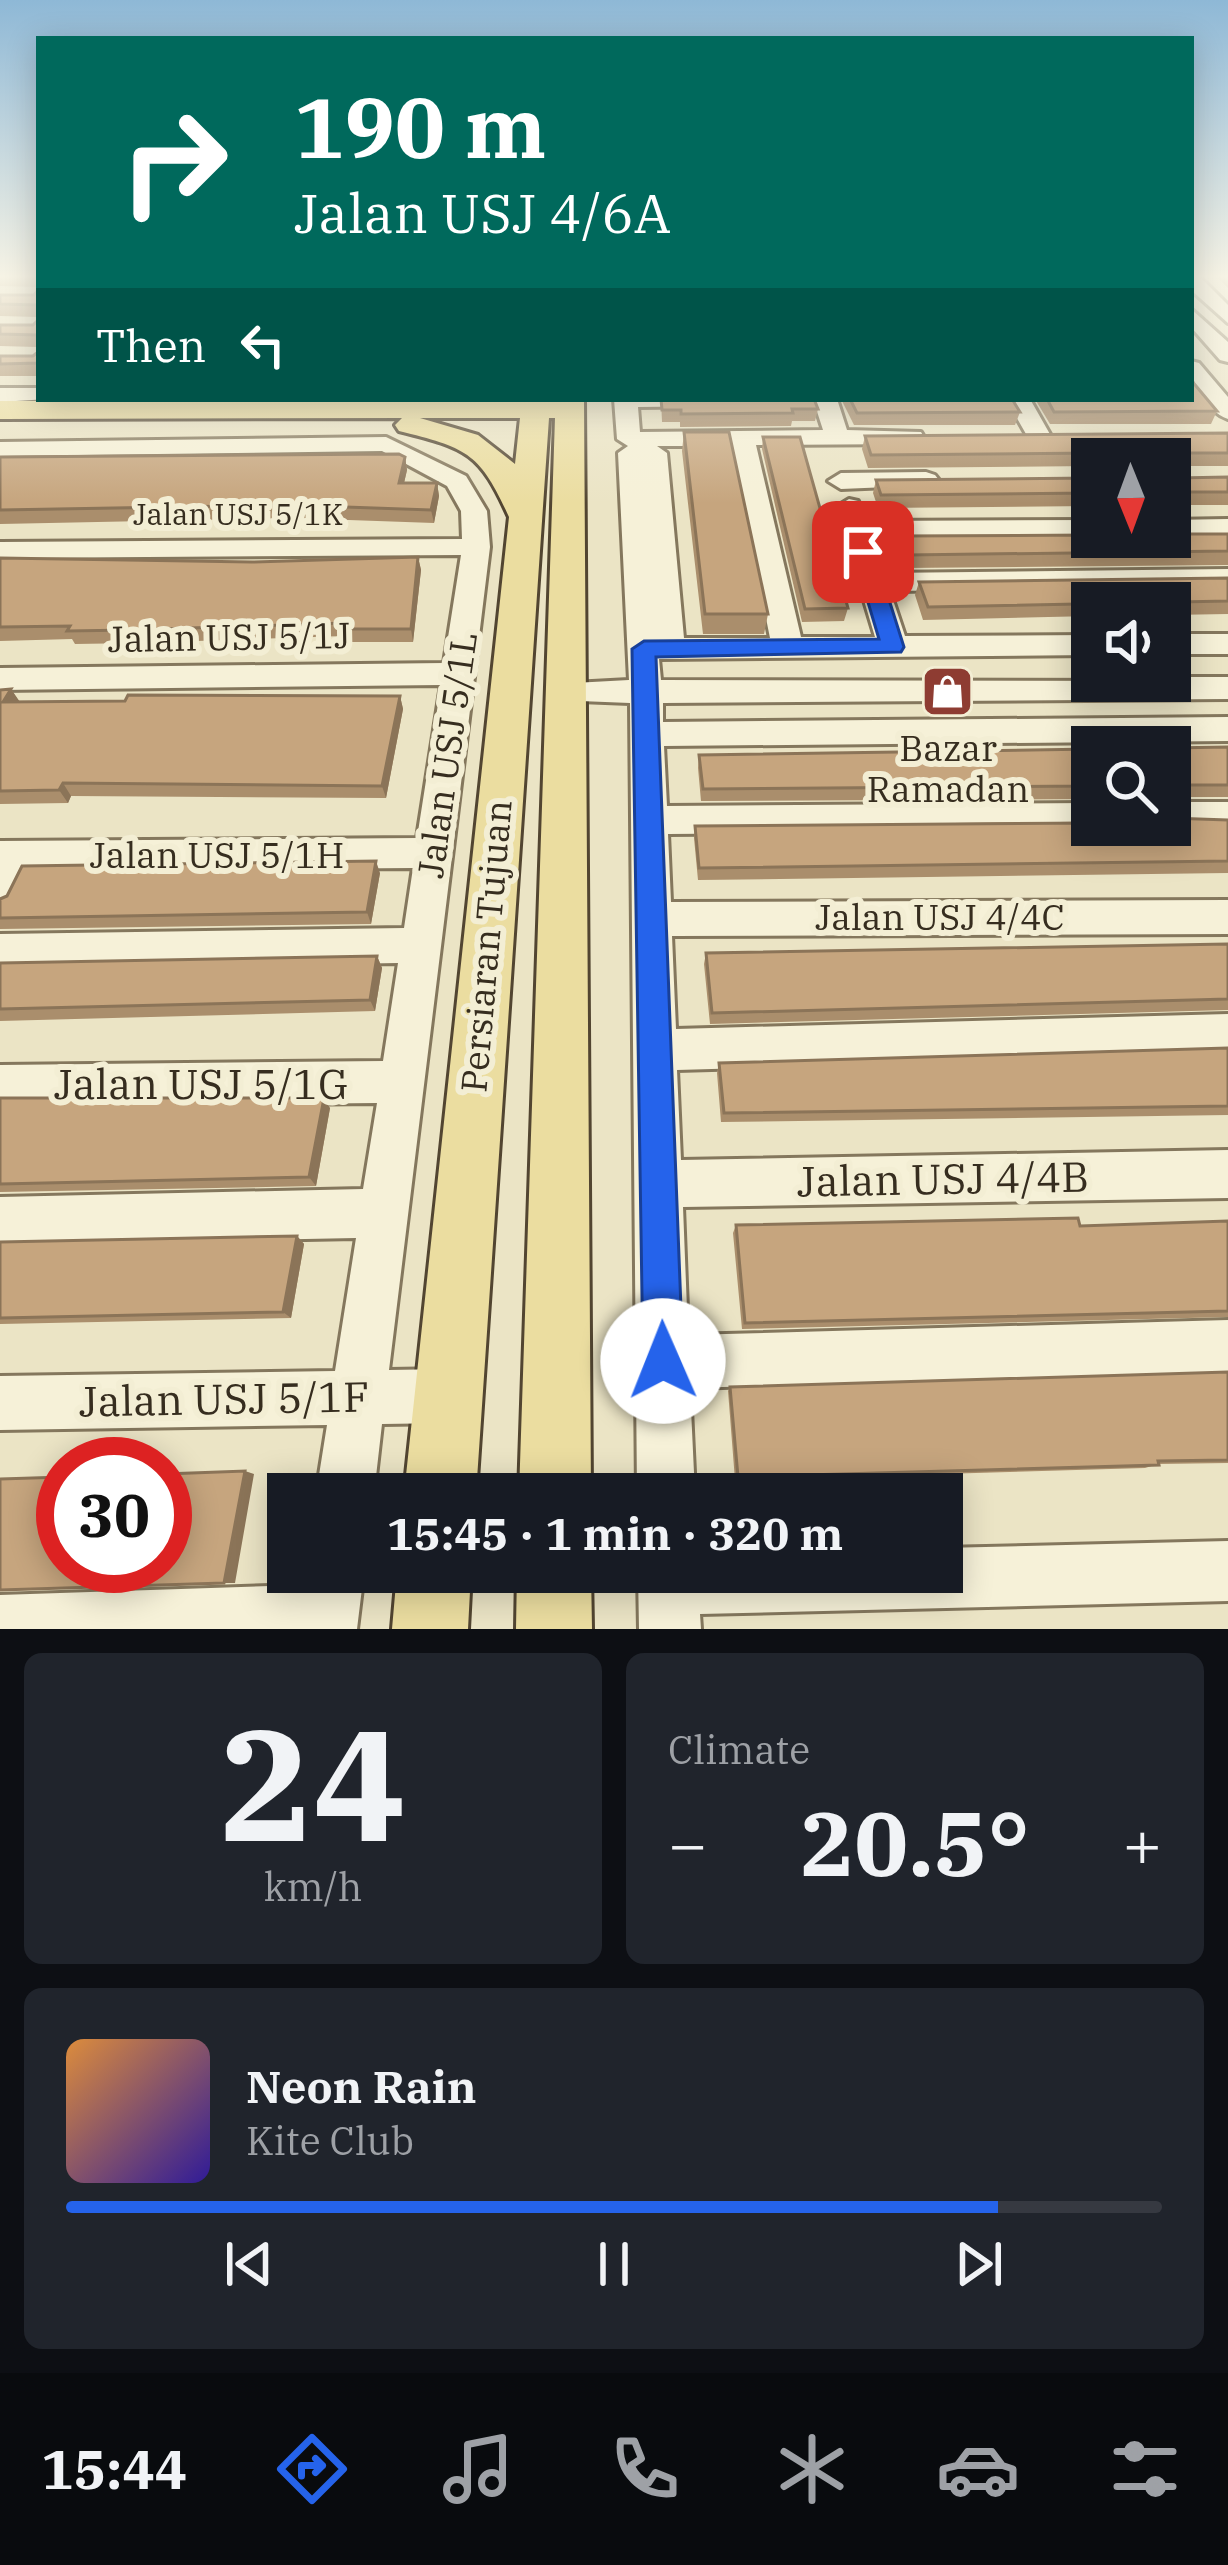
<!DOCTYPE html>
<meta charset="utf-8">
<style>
:root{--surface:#171b24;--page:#20242c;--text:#f1f3f6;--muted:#9ea1a6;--line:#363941;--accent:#2563eb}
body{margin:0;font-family:"IBM Plex Serif",serif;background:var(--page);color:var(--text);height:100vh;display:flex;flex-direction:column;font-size:45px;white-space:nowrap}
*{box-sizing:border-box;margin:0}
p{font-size:39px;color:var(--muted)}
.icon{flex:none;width:66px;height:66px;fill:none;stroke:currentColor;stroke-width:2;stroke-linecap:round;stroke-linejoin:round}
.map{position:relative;height:1629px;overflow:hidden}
.panel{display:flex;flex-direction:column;gap:24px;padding:24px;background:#0d0f14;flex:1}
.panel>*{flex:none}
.top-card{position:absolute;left:36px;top:36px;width:1158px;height:366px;border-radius:0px;box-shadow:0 6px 30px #0003;background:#00695c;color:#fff;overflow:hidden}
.needle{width:78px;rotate:179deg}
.fabs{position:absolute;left:1071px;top:438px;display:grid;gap:24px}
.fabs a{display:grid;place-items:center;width:120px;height:120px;border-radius:0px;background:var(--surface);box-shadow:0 6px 30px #0003;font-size:60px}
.speed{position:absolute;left:36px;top:1437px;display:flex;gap:24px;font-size:60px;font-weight:700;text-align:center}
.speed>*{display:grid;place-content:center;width:156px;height:156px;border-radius:50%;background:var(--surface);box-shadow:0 6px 30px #0003;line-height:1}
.speed .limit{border:18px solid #d22;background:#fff;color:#111}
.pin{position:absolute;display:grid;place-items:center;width:102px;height:102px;color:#fff;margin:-51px;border-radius:24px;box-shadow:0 6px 18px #0006}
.me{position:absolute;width:132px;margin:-66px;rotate:359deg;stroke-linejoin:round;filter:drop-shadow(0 0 9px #0008)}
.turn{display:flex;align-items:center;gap:42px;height:252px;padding:0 60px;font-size:54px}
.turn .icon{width:156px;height:156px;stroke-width:2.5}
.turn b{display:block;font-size:84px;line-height:102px}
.then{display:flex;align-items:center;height:114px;padding:0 60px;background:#0003;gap:24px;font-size:45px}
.big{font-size:90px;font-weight:700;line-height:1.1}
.panel .card{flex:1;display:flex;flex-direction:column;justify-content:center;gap:18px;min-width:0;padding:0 42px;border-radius:18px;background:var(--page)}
.panel .dial{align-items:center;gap:0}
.dial b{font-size:156px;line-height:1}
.song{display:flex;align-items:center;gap:36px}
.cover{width:144px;height:144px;border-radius:18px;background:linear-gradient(135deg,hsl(30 70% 55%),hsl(250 70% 35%))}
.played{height:12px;border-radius:6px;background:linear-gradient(90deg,var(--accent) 85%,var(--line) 85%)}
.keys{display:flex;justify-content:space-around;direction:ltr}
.heat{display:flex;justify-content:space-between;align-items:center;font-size:66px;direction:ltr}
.panel .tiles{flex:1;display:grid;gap:24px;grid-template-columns:1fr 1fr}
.card:last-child{grid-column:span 2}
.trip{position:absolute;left:267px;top:1473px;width:696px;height:120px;border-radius:0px;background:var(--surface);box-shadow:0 6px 30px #0003;font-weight:700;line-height:120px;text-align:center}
.dock{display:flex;height:192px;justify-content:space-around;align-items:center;background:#090b0e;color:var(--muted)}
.dock .icon{width:84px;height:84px}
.dock .selected{color:var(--accent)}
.dock b{font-size:54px;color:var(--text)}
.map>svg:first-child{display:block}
</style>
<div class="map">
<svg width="1228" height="1629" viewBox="0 0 1228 1629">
<rect width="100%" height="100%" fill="#ebe4c5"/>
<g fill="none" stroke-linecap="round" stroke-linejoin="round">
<defs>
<path id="minor" d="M 1191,275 L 1198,275 L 1228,305 L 1228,323 L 1191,290 Z
M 1191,309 L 1228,342 L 1228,362 L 1220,360 L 1191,327 Z
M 1191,361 L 1199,363 L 1228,397 L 1228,419 C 1205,410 1191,385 1191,361 Z
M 0,388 L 39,388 L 39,399 L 48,399 L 0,402 Z
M 614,399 L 738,399 L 726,406 L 638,407 L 640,432 L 823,430 L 813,399 L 837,399 L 847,430 L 921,432 L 924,437 L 912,444 L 756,445 L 801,637 L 875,637 L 836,507 L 849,499 L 858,501 L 867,521 L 1092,520 L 1092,536 L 872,537 L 884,573 L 1228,569 L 1228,587 L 890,591 L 905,636 L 1092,635 L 1092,655 L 659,659 L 661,680 L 1170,681 L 1170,677 L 1228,677 L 1228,699 L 663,703 L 663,722 L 1228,717 L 1228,741 L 664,746 L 667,806 L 1092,803 L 1092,825 L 1106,825 L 1092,831 L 668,834 L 671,902 L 1228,900 L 1228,934 L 672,936 L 676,1029 L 1228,1014 L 1228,1054 L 677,1070 L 681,1160 L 1228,1150 L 1228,1198 L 683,1207 L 688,1335 L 1228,1320 L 1228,1372 L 690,1388 L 695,1494 L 637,1494 L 630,703 L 555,700 L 550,692 L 555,684 L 629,680 L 618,453 L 628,446 L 617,439 ZM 657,446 L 731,446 L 770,638 L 684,638 L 667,453 Z
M 1006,399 L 1030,399 L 1051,436 L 1048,441 L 1030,441 Z
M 386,437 L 466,476 L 487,511 L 490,547 L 389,1370 L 448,1369 L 467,1377 L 475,1396 L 467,1415 L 448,1423 L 382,1424 L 374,1494 L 316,1494 L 327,1425 L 0,1430 L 0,1376 L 335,1371 L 356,1238 L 0,1245 L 0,1197 L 363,1189 L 377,1103 L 0,1107 L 0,1065 L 383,1061 L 398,963 L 0,970 L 0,934 L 404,928 L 413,868 L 31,871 L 14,906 L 0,911 L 0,841 L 417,838 L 441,685 L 0,690 L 0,668 L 444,663 L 461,555 L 0,558 L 0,542 L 462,539 L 461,511 L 447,486 L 382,451 L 0,456 L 0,442 Z
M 926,472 L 935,475 L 939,480 L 935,485 L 841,489 L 828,481 L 841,473 Z
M 1228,519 L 1228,535 L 1170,536 L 1170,520 Z
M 1170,634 L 1228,634 L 1228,654 L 1170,654 Z
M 1170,802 L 1228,802 L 1228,830 L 1157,826 L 1170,825 Z
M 1228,1541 L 1228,1601 L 700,1614 L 701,1629 L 639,1629 L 638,1572 L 942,1572 L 942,1548 Z
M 304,1572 L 364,1572 L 357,1629 L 0,1629 L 0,1595 L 302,1585 Z"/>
<path id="major" d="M 584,399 L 591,1494 L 519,1494 L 555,418 L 549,418 L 476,1494 L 404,1494 L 509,517 C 480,453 468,448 399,431 L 395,425 L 402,418 L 0,419 L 0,401 ZM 420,418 L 520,418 L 515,464 L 478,435 Z
M 397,1572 L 471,1572 L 468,1629 L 392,1629 Z
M 517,1572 L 591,1572 L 592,1629 L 516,1629 Z"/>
</defs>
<use href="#minor" stroke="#84775d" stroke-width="6"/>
<use href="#major" stroke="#524531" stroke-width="6"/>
<use href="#minor" fill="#f6f1d8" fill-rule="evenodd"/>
<use href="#major" fill="#ebdda0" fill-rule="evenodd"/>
</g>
<path fill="#aa8e6c" d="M 0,275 L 39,275 L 39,376 L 0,376 L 0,356 L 33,356 L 38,352 L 37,347 L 0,346 L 0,325 L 33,325 L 38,320 L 38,317 L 0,316 L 0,295 L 34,295 L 38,290 L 38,287 L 0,286 Z
M 1215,275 L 1228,275 L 1228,288 Z
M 661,399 L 818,409 L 815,421 L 792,421 L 791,426 L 680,427 L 680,422 L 662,422 Z
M 841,399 L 1012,399 L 1020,412 L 1015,425 L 854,425 Z
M 1035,399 L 1191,399 L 1217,411 L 1211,424 L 1050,424 Z
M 684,432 L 768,614 L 764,634 L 703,634 L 682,451 Z
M 1228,433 L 1228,466 L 1174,466 L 1172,473 L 1177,478 L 1228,477 L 1228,505 L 1170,505 L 1170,459 L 1092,459 L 1092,466 L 868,468 L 862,449 L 865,436 Z
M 763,437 L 848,608 L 844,621 L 802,622 L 762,449 Z
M 0,457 L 405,457 L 407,470 L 404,483 L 437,483 L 439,496 L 434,523 L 292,518 L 0,524 Z
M 1092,478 L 1092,506 L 878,508 L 873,493 L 876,480 Z
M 1228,534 L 1228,565 L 903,568 L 897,549 L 900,536 Z
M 418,557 L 421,570 L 413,642 L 345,642 L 344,636 L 137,643 L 75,644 L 72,639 L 0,641 L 0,558 L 252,562 Z
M 1228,578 L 1228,614 L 1170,615 L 1170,603 L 1092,603 L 1092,616 L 923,620 L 915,595 L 919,582 Z
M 11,689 L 19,702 L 400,696 L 403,709 L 386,798 L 71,796 L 68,803 L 0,804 L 0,690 Z
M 1228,747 L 1228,797 L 1177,797 L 1175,808 L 1170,815 L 1170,748 Z
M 1092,749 L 1092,799 L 701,801 L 698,768 L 699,755 Z
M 1228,820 L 1228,873 L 698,880 L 694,838 L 695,826 Z
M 380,873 L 371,924 L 0,929 L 0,899 Z
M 1228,944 L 1228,1010 L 710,1024 L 704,964 L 706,953 Z
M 377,956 L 382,968 L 375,1011 L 0,1021 L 0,963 Z
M 1228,1048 L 1228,1115 L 721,1122 L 717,1073 L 719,1063 Z
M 0,1098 L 330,1108 L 316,1186 L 0,1192 Z
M 1228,1221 L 1228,1317 L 742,1329 L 733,1233 L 736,1225 L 1080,1226 Z
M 297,1236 L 304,1244 L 291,1318 L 0,1324 L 0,1242 Z
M 1228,1372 L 1228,1463 L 1158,1464 L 1145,1468 L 735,1480 L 728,1391 L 730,1387 Z"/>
<path fill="#8b7458" d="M 405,457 L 407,470 L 401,496 L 399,483 Z
M 437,483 L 439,496 L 434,523 L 431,510 Z
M 418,557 L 421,570 L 413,642 L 411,629 Z
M 11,689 L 20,702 L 3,702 Z
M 400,696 L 403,709 L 386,798 L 382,786 Z
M 63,783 L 71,796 L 68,803 L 59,790 Z
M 376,861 L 380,873 L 371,924 L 367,912 Z
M 377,956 L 382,968 L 375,1011 L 370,1000 Z
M 324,1098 L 330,1108 L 316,1186 L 309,1177 Z
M 297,1236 L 304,1244 L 291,1318 L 283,1312 Z
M 245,1471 L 254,1474 L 235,1583 L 224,1583 Z"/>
<path fill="#c6a57e" stroke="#8b7458" stroke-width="3" d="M 37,275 L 39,275 L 39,363 L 0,364 L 0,356 L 33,356 L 38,352 L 37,335 L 0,334 L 0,325 L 33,325 L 38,320 L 37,305 L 0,304 L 0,295 L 34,295 L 38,290 Z
M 1191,380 L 1217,411 L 1054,412 L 1047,399 L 1191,399 Z
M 661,399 L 814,399 L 818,409 L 792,409 L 793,413 L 681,414 L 681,410 L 662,410 Z
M 850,399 L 1012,399 L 1020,412 L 857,413 Z
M 684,432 L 729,432 L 768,614 L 705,614 Z
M 1228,433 L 1228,453 L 1176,453 L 1172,473 L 1177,478 L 1228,477 L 1228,492 L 1170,492 L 1170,459 L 1102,459 L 1097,453 L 871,455 L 865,436 Z
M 763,437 L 800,437 L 848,608 L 805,609 Z
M 399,454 L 405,457 L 399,483 L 437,483 L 431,510 L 288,505 L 0,510 L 0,457 Z
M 1092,478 L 1092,493 L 881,495 L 876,480 Z
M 1170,534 L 1228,534 L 1228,551 L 907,555 L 900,536 L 1092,535 L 1092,537 L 1170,537 Z
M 418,557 L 411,629 L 341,629 L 343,623 L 131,630 L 67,631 L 70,626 L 0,627 L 0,558 L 252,562 Z
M 1228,578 L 1228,601 L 928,607 L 919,582 Z
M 11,689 L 3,702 L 125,701 L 128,695 L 400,696 L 382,786 L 63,783 L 59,790 L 0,791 L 0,690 Z
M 1228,747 L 1228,785 L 1179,785 L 1175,808 L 1170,810 L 1170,748 Z
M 1092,749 L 1092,786 L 703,789 L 699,755 Z
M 1170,818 L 1228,820 L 1228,861 L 699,868 L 695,826 L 1092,823 L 1092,825 L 1170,825 Z
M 376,861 L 367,912 L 0,918 L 0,899 L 7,896 L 22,866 Z
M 1228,944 L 1228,999 L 712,1013 L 706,953 Z
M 377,956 L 370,1000 L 0,1009 L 0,963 Z
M 1228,1048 L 1228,1106 L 724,1113 L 719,1063 Z
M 0,1098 L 324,1098 L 309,1177 L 0,1184 Z
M 1078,1218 L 1080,1226 L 1228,1221 L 1228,1311 L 745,1323 L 736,1225 Z
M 297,1236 L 283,1312 L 0,1318 L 0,1242 Z
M 1228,1372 L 1228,1460 L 1158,1461 L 1159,1465 L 738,1477 L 730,1387 Z
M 245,1471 L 224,1583 L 0,1590 L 0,1479 L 63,1477 L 63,1566 L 165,1566 L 165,1474 Z"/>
<linearGradient id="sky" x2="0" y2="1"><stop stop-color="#8eb8d6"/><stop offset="0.55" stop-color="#f6f3e5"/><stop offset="1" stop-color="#f6f3e5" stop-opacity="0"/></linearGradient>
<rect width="1228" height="503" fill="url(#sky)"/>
<path fill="#2563eb" stroke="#184099" stroke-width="3" d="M 863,546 L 874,552 L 904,647 L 901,652 L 656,657 L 683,1361 L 677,1376 L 663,1382 L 648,1376 L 643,1361 L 632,649 L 644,641 L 879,639 L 853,552 Z"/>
<defs>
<symbol id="shop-square" viewBox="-11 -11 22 22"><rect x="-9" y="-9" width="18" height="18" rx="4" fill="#8e3c32" stroke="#f3eed4"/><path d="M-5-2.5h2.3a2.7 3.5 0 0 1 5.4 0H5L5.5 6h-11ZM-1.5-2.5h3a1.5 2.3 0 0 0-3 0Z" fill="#fff"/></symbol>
</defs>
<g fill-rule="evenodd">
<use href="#shop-square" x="918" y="662" width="59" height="59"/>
</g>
<g text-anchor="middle" stroke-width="12" stroke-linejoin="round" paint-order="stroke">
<g font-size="30" fill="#362d1f" stroke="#f3eed4">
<text x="238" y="525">Jalan USJ 5/1K</text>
</g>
<g font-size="36" fill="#362d1f" stroke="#f3eed4">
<text transform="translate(229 637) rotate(-1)" y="13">Jalan USJ 5/1J</text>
<text transform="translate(447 755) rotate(-82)" y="13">Jalan USJ 5/1L</text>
<text x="217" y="868">Jalan USJ 5/1H</text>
<text x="940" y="930">Jalan USJ 4/4C</text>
<text transform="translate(486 946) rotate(-85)" y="13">Persiaran Tujuan</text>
</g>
<g font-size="36" fill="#362d1f" stroke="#f3eed4">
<text x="948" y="761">Bazar<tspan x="948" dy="41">Ramadan</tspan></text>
</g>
<g font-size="42" fill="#362d1f" stroke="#f3eed4">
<text x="201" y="1099">Jalan USJ 5/1G</text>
<text transform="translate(943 1179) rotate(-1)" y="15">Jalan USJ 4/4B</text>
<text transform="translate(224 1399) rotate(-1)" y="15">Jalan USJ 5/1F</text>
</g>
</g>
</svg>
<div class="fabs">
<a><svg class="needle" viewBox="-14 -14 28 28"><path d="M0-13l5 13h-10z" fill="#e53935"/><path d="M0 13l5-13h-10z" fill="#9ea1a6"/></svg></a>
<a><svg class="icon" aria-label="sound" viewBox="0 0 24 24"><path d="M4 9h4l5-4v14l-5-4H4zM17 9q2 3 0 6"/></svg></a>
<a><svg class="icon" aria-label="search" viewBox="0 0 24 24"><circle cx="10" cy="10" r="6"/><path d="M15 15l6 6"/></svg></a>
</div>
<div class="speed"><div class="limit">30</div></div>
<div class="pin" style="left:863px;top:552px;background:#d93025"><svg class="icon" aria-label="arrive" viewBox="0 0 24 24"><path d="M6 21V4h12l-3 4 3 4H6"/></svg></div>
<svg class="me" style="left:663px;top:1361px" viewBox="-20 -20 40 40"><circle r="19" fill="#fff"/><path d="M0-13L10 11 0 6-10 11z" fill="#2563eb"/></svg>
<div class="trip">15:45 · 1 min · 320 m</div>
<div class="top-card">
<div class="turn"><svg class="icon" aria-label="right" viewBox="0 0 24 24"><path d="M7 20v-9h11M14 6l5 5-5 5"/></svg><div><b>190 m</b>Jalan USJ 4/6A</div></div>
<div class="then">Then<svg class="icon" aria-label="left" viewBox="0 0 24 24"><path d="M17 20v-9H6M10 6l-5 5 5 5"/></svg></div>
</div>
</div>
<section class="panel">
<div class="tiles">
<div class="card dial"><b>24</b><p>km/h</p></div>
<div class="card"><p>Climate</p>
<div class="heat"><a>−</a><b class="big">20.5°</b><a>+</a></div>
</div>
<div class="card">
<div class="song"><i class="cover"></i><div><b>Neon Rain</b><p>Kite Club</p></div></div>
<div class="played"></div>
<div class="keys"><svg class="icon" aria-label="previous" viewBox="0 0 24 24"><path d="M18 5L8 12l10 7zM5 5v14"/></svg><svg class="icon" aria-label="pause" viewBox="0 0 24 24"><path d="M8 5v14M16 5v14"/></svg><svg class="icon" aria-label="next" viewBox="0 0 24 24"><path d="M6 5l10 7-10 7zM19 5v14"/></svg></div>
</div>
</div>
</section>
<nav class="dock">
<b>15:44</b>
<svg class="icon selected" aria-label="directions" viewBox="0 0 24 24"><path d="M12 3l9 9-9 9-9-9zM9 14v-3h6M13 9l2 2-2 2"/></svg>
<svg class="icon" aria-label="music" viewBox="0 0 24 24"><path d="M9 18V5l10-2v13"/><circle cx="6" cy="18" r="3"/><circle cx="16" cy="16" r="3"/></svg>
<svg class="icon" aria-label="phone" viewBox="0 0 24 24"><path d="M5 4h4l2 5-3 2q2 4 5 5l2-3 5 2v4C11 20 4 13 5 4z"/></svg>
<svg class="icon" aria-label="climate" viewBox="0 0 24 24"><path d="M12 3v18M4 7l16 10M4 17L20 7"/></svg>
<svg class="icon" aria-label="car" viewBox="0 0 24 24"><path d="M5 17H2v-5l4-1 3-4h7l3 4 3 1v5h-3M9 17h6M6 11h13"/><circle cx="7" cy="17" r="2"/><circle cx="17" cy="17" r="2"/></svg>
<svg class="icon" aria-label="filters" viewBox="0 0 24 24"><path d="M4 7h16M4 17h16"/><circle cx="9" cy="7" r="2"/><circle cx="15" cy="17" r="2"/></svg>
</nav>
